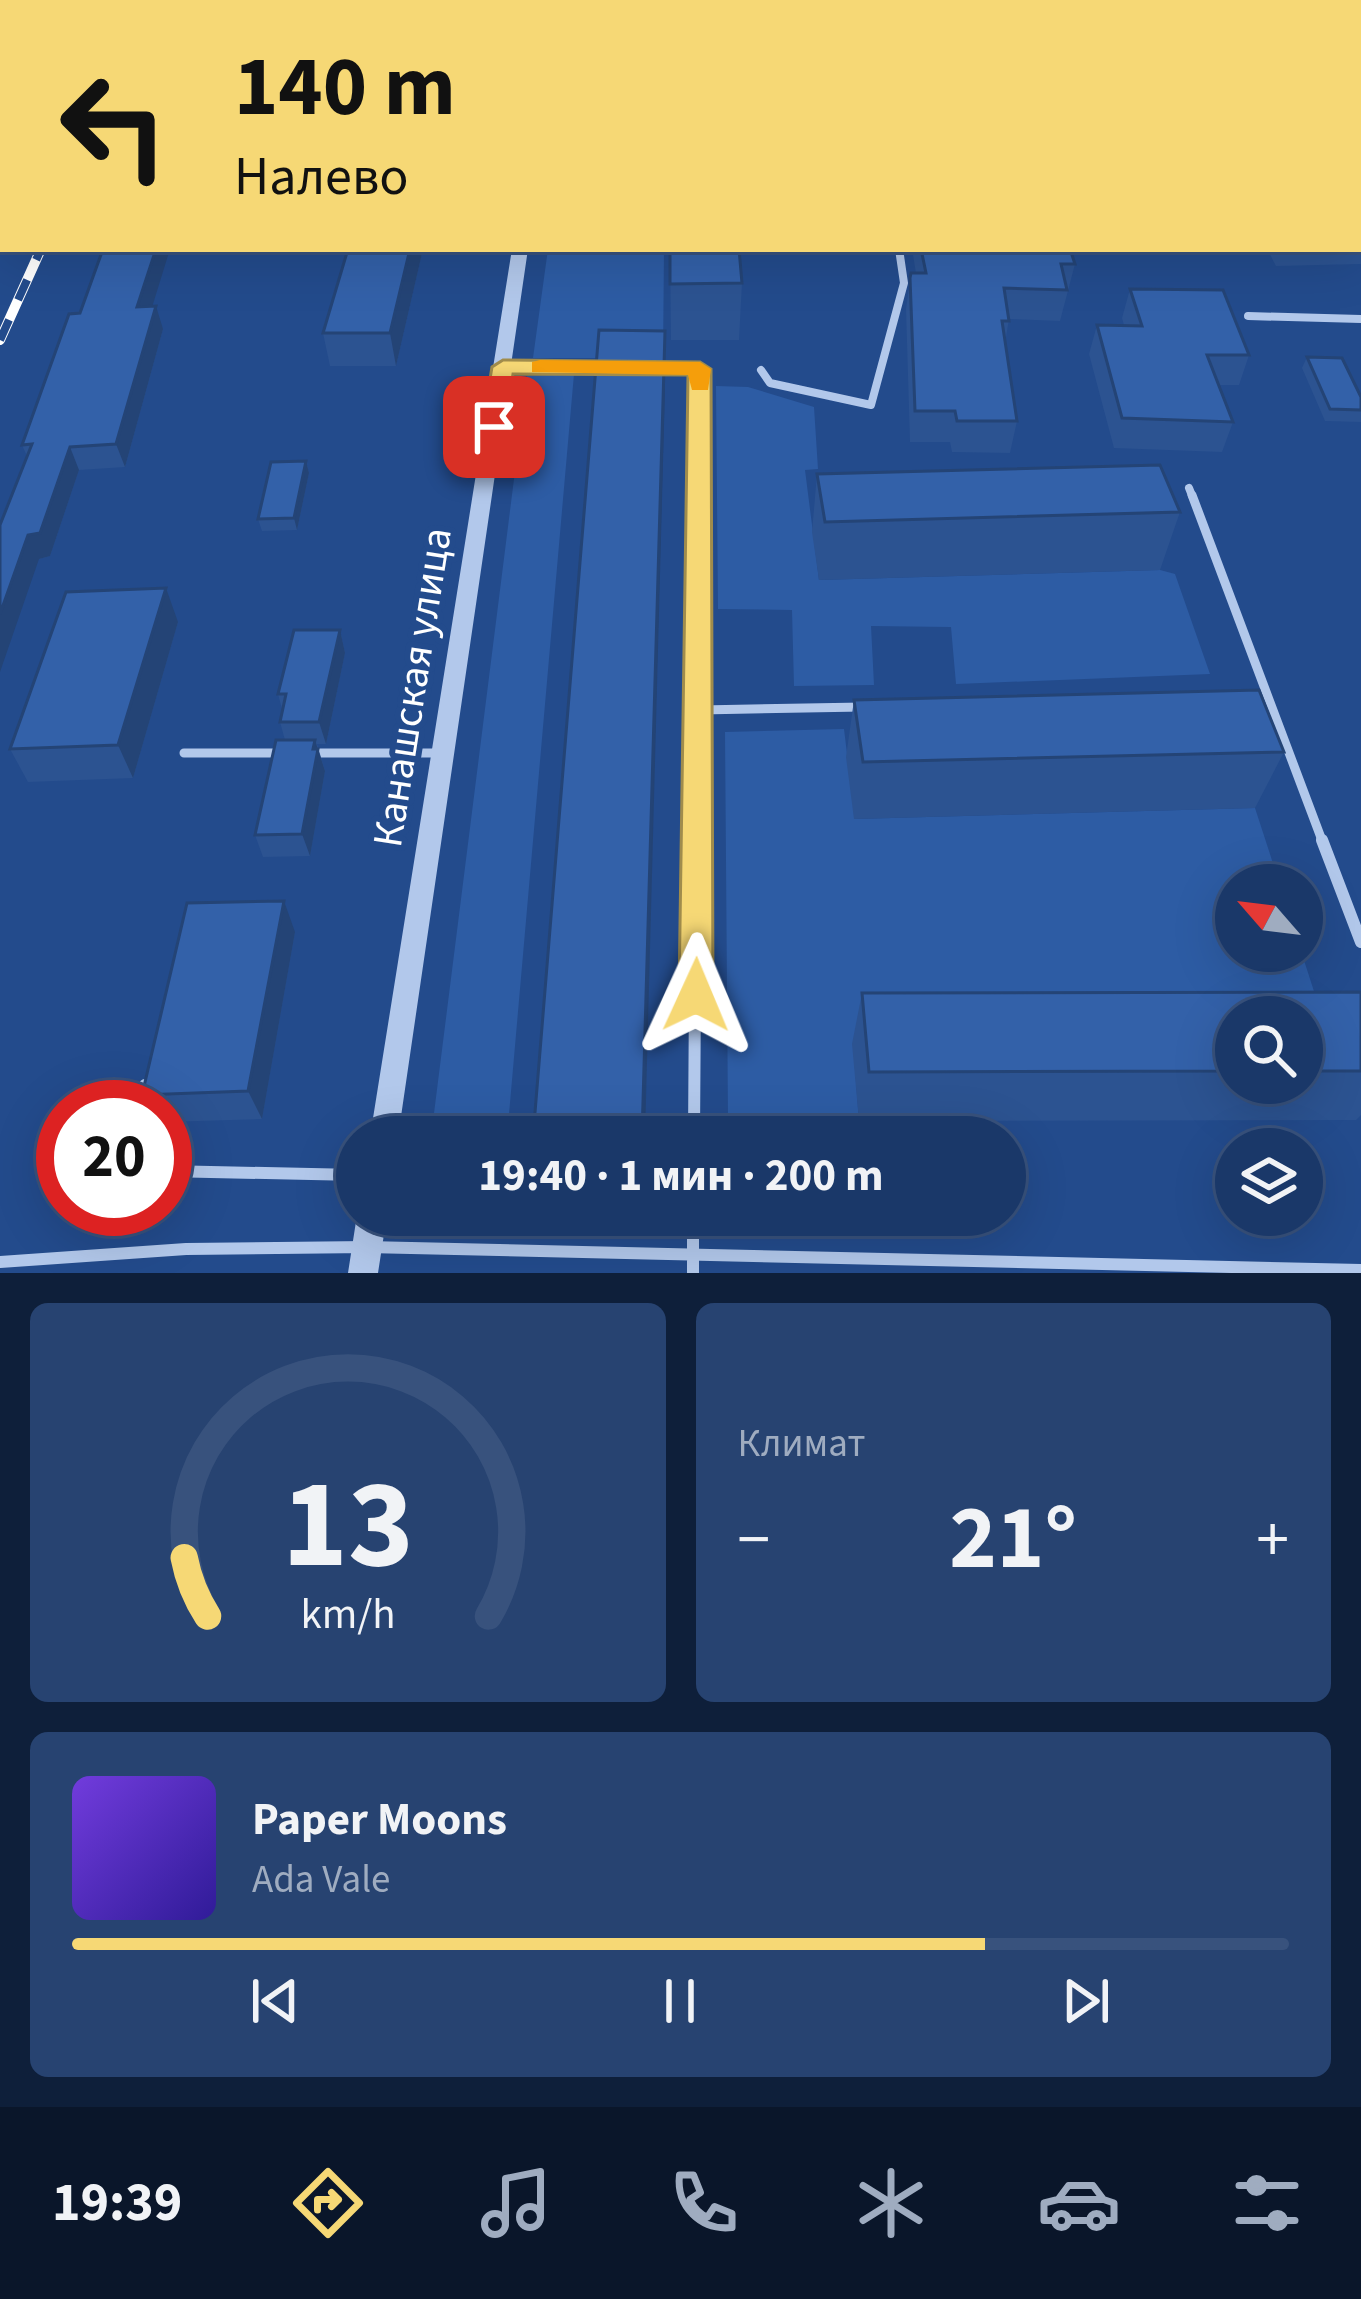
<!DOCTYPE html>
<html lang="ru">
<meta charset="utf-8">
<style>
:root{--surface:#1a3869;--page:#274371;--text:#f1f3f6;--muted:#9facc0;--line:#38527d;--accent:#f6d875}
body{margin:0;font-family:"Source Sans 3",sans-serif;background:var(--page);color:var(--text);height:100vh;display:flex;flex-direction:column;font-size:45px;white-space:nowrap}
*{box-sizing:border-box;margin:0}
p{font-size:39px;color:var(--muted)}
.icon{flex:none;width:66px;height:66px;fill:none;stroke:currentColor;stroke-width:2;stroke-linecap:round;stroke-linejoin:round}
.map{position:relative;height:1273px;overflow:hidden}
.panel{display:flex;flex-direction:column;gap:30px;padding:30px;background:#0e1f3a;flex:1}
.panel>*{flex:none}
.hud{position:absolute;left:0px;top:0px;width:1362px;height:252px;box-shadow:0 12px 48px #0002,0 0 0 3px var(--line);background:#f6d875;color:#111;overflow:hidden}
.needle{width:78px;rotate:298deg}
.controls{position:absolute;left:1215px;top:864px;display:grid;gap:24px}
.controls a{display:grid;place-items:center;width:108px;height:108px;border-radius:50%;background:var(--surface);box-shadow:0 12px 48px #0002,0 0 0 3px var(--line);font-size:60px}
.speed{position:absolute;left:36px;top:1080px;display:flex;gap:24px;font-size:60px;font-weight:700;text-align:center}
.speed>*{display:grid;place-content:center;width:156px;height:156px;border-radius:50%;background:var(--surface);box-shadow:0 12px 48px #0002,0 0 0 3px var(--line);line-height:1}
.speed .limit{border:18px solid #d22;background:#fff;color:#111}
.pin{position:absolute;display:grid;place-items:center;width:102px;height:102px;color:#fff;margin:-51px;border-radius:24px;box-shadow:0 6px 18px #0006}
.me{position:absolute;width:132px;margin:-66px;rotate:1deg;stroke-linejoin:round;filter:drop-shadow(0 0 9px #0008)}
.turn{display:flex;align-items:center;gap:42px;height:252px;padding:0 36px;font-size:54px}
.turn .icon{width:156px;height:156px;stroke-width:2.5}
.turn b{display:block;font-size:84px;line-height:102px}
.big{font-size:90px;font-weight:700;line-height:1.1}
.panel .widget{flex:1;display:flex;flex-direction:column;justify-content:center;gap:18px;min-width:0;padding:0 42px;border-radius:18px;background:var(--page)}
.panel .dial{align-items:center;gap:0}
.dial svg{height:312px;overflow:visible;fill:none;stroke:var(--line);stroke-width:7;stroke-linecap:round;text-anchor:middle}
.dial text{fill:var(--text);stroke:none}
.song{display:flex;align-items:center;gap:36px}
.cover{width:144px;height:144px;border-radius:18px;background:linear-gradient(135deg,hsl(260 70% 55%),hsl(250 70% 35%))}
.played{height:12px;border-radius:6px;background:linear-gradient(90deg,var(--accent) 75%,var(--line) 75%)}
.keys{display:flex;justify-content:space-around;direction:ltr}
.heat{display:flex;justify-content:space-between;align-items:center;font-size:66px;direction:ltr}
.panel .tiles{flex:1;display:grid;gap:30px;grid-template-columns:1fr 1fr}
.widget:last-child{grid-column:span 2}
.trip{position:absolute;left:336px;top:1116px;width:690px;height:120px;border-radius:60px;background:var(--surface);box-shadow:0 12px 48px #0002,0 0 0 3px var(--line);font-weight:700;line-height:120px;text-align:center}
.dock{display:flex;height:192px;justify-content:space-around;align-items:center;background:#0a162a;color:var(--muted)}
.dock .icon{width:84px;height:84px}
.dock .on{color:var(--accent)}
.dock b{font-size:54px;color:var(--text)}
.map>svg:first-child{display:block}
</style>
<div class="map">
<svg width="1361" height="1273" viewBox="0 0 1361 1273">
<rect width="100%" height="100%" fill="#234b8c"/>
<path fill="#2d5ca4" d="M 548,249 L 664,249 L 663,358 L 533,358 Z
M 574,374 L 507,1137 L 431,1137 L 527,376 Z
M 716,386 L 748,387 L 814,407 L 818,469 L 805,470 L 819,580 L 1160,570 L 1175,574 L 1210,674 L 956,684 L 951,627 L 871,626 L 874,685 L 794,686 L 792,610 L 718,609 Z
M 844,729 L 855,819 L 1255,808 L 1280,885 L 1236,885 L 1236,951 L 1301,951 L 1331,1044 L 1302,1017 L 1236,1017 L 853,1044 L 859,1121 L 728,1119 L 725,732 Z"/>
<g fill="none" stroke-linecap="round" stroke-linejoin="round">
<path stroke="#b2c8eb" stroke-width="8" d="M 1248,316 L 1361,319
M 503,367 L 606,368
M 653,368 L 699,369 L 698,498
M 761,370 L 770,383 L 871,405 L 904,283 L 899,249
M 1189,488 L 1193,498"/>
<path stroke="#b2c8eb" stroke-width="9" d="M 1192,495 L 1323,843
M 700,710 L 863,707
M 184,753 L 281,753
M 310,753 L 443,753
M 696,843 L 698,495"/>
<path stroke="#b2c8eb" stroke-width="12" d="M 1322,840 L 1361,942
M 139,1107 L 145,1085
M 694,1137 L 696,840
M 165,1171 L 357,1175
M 693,1215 L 693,1273
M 0,1262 L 186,1249 L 367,1247 L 1361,1270"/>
<path fill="#b2c8eb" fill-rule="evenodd" d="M 546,0 L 558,0 L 557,3 L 545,3 Z
M 512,249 L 528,249 L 398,1137 L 370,1137 Z
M 357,1215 L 387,1215 L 378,1273 L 348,1273 Z"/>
<defs>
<path id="rail-far1" d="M 0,74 L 3,69
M 0,113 L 3,108"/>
<path id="rail" d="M 0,340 L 41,249"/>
</defs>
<use href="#rail-far1" stroke="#fff" stroke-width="9"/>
<use href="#rail" stroke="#fff" stroke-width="10"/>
<use href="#rail-far1" stroke="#234b8c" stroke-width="6" stroke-dasharray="18" stroke-linecap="butt"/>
<use href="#rail" stroke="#234b8c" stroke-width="8" stroke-dasharray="22" stroke-linecap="butt"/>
</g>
<path fill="#2c5391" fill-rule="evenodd" d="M 624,0 L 1279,0 L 1278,3 L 624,3 Z
M 1359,158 L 1361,158 L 1361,264 L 1276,266 L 1267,249 L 1359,249 Z
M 348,249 L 423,249 L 396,366 L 330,366 L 323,333 Z
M 670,249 L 742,283 L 739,340 L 671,340 Z
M 912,249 L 1070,249 L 1075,264 L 1060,321 L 1009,319 L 1005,343 L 1017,421 L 1010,453 L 952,452 L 950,442 L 910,442 L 906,309 L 911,273 L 916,273 Z
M 1130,289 L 1249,355 L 1239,385 L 1219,385 L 1233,422 L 1222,452 L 1114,448 L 1089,354 L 1097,325 L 1124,325 L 1122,318 Z
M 152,306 L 163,329 L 125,467 L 79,470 L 50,556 L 39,559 L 27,456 L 22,445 L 80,313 Z
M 1307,357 L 1361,397 L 1361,422 L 1325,421 L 1302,368 Z
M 306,461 L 309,473 L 297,530 L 262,531 L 258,519 Z
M 817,474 L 1180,512 L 1160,570 L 819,580 L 812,532 Z
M 178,622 L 133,778 L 28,782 L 10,749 Z
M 340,630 L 345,653 L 326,744 L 317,744 L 325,771 L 310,856 L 263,857 L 255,835 L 285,740 L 280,722 L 282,709 L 278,694 Z
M 854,700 L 1284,752 L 1255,808 L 854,819 L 846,757 Z
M 295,932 L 262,1119 L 165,1122 L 165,1107 L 149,1107 L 142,1095 Z
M 1361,992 L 1361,1115 L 1356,1120 L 859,1121 L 852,1044 L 862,993 ZM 1236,1017 L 1302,1017 L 1302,1083 L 1236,1083 Z"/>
<path fill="#244476" d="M 156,249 L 170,249 L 145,330 L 137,307 Z
M 410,249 L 423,249 L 396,366 L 390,333 Z
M 156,306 L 163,329 L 125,467 L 116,444 Z
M 665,331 L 665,388 L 645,1137 L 642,1137 Z
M 70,447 L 79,470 L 50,556 L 39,559 L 0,672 L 0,614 L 28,535 Z
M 306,461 L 309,473 L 297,530 L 294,518 Z
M 166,588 L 178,622 L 133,778 L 118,745 Z
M 340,630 L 345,653 L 326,744 L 319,722 Z
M 315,740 L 325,771 L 310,856 L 302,834 Z
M 284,901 L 295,932 L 262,1119 L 248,1091 Z"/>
<path fill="#3361a9" stroke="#244476" stroke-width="3" d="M 624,0 L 988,0 L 988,3 L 624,3 Z
M 1359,158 L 1361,158 L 1361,223 L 1359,223 Z
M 103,249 L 156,249 L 137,307 L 156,306 L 116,444 L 70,447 L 40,533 L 28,535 L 0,614 L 0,525 L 32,444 L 22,445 L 69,314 L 80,313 Z
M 348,249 L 410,249 L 390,333 L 323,333 Z
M 670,249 L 739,249 L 742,283 L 670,284 Z
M 921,249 L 1070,249 L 1075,264 L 1061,264 L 1067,290 L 1004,288 L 1009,321 L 1002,321 L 1017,421 L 957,421 L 955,411 L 915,411 L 910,278 L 911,273 L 926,273 Z
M 1130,289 L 1223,290 L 1249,355 L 1207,355 L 1233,422 L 1122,418 L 1097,325 L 1142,326 Z
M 599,330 L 665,331 L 642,1137 L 533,1137 Z
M 1307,357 L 1342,358 L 1361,397 L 1361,410 L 1330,409 Z
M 306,461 L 294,518 L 258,519 L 271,462 Z
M 1160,465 L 1180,512 L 825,522 L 817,474 Z
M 166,588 L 118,745 L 10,749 L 66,592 Z
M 294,630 L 340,630 L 319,722 L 280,722 L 286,694 L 278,694 Z
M 1259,690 L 1284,752 L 863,762 L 854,700 Z
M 276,740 L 315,740 L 313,749 L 318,749 L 302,834 L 255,835 Z
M 284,901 L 248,1091 L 142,1095 L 187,903 Z
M 1361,992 L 1361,1071 L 1302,1071 L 1302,1017 L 1236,1017 L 1236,1071 L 869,1072 L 862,993 Z"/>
<path fill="#f6d875" stroke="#a08c4c" stroke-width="3" d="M 503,360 L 700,362 L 711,369 L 713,995 L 708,1006 L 696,1010 L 684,1006 L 679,995 L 688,375 L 513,374 L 505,427 L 494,434 L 482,427 L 492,367 Z"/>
<path fill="#f59e0b" d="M 540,360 L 700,362 L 711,369 L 708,390 L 692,390 L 688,375 L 532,372 L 532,362 Z"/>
<g text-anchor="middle" stroke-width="12" stroke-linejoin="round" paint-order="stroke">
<g font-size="42" fill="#fff" stroke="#234b8c">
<text transform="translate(411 687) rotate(-81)" y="15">Канашская улица</text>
</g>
</g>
</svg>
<div class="controls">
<a><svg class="needle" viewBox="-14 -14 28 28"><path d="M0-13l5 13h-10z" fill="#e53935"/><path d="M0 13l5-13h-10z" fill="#9facc0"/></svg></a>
<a><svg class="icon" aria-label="search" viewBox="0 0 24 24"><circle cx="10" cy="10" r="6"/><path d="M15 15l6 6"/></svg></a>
<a><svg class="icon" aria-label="layers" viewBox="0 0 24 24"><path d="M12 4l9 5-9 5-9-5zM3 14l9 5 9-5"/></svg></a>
</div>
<div class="speed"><div class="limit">20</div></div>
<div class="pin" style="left:494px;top:427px;background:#d93025"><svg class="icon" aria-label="arrive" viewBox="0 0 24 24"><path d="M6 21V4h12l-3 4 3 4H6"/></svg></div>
<svg class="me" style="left:696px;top:995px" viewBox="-20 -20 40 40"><path d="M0-17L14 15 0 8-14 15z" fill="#f6d875" stroke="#fff" stroke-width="4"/></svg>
<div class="trip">19:40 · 1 мин · 200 m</div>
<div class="hud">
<div class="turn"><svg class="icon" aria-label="left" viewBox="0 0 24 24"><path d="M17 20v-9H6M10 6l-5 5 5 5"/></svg><div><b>140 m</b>Налево</div></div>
</div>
</div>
<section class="panel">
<div class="tiles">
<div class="widget dial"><svg viewBox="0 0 100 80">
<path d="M14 69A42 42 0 1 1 86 69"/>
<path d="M14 69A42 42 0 0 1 8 54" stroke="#f6d875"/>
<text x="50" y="56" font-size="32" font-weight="700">13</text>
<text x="50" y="72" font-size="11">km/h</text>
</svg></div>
<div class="widget"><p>Климат</p>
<div class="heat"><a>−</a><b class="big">21°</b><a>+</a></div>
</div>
<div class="widget">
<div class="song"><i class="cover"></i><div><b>Paper Moons</b><p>Ada Vale</p></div></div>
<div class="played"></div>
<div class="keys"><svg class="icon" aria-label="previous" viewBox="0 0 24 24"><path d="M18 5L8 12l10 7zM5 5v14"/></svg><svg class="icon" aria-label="pause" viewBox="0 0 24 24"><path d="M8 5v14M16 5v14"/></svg><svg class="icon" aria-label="next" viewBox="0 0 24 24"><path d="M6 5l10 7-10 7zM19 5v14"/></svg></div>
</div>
</div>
</section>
<nav class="dock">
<b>19:39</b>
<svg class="icon on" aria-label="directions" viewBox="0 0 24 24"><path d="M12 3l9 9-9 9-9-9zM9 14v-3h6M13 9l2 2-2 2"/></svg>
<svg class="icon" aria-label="music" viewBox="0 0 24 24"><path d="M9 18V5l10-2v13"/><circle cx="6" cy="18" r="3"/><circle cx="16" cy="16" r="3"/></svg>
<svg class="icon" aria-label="phone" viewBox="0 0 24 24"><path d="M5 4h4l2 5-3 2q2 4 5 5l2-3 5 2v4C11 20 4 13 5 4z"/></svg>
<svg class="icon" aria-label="climate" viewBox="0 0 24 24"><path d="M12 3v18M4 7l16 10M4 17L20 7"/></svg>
<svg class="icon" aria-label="car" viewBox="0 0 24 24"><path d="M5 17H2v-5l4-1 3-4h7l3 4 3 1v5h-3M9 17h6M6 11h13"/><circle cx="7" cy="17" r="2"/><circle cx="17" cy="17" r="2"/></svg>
<svg class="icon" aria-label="filters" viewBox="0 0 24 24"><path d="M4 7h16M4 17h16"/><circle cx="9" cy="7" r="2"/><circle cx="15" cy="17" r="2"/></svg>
</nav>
